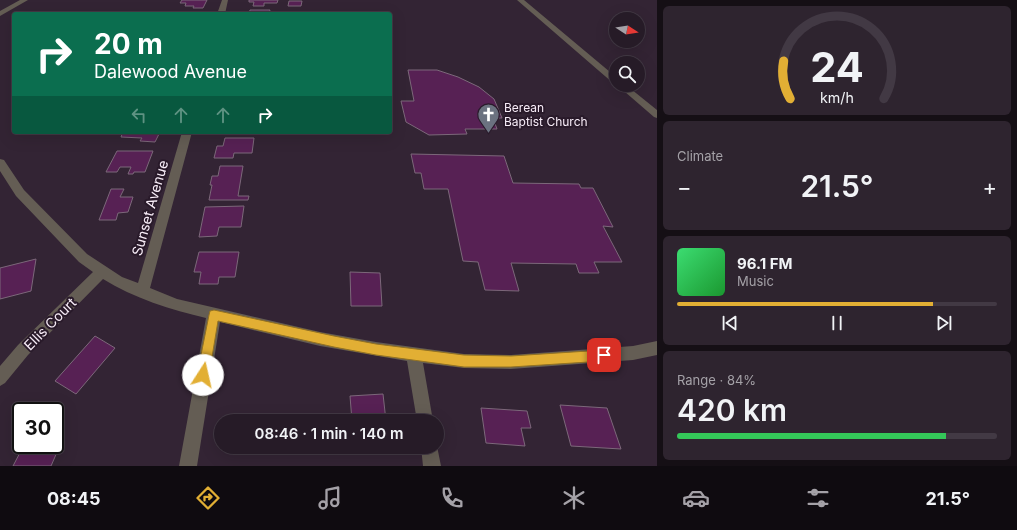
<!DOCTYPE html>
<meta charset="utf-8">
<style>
:root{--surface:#261b27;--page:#2e242f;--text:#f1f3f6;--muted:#a4a1a7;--line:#423944;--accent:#e2af34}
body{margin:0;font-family:Inter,sans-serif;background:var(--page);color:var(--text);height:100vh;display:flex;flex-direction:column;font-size:15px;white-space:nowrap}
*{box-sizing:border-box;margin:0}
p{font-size:13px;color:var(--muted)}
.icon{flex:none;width:22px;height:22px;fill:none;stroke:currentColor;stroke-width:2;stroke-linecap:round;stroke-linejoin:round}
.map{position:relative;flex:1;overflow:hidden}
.side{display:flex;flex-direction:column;gap:6px;padding:6px;background:#150f15;width:360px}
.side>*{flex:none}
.hud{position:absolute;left:12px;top:12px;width:380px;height:122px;border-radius:4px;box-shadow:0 4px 16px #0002,0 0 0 1px var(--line);background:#0b6e4f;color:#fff;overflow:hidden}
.needle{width:26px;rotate:102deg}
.buttons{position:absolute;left:609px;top:12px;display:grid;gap:8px}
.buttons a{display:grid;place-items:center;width:36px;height:36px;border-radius:50%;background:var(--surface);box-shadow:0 4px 16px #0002,0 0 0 1px var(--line);font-size:20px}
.speed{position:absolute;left:12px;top:402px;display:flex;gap:8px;font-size:20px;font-weight:700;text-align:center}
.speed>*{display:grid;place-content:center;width:52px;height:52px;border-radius:50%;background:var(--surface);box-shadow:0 4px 16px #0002,0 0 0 1px var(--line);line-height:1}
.speed .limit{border:2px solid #111;border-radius:6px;background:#fff;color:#111}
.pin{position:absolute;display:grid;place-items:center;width:34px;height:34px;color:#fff;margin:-17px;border-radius:8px;box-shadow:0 2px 6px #0006}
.me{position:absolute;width:44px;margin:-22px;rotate:10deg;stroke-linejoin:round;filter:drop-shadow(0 0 3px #0008)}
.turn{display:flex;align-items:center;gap:14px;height:84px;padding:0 16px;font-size:18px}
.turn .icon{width:52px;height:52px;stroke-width:2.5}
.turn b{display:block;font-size:28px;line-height:34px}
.lanes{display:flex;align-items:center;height:38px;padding:0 16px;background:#0003;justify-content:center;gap:20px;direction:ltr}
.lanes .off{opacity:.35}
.big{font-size:30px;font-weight:600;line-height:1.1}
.side .widget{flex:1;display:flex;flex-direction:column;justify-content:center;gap:6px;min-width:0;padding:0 14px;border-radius:6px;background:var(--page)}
.side .dial{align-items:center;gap:0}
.dial svg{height:104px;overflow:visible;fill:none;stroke:var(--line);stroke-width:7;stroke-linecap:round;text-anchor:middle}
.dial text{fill:var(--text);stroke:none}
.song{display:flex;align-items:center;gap:12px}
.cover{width:48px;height:48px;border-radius:6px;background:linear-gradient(135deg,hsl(140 70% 55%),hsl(130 70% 35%))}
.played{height:4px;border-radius:2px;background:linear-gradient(90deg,var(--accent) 80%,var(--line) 80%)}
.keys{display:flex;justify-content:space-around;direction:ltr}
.heat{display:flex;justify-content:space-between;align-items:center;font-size:22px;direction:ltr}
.charge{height:6px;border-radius:3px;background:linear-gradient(90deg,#34c759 84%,var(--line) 0)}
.trip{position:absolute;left:214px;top:414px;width:230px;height:40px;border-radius:20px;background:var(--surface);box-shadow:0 4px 16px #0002,0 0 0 1px var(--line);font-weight:600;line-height:40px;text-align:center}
.tabs{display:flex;height:64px;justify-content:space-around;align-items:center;background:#0f0b10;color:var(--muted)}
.tabs .icon{width:28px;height:28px}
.tabs .active{color:var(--accent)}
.tabs b{font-size:18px;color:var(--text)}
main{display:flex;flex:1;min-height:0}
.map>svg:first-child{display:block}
</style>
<main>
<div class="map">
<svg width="657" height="466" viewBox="0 0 657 466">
<rect width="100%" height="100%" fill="#332434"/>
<path fill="#572154" stroke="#7c687a" d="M 182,0 L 207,0 L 203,8 L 193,8 L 194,6 L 185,6 L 186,3 L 180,3 Z
M 249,0 L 278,0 L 277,3 L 264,3 L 264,6 L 253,6 L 254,2 L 249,2 Z
M 289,1 L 302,1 L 301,6 L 288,6 Z
M 250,10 L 270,10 L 269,14 L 246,14 L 249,14 Z
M 174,13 L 202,13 L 173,14 Z
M 408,70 L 437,70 L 458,77 L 479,87 L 494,99 L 502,118 L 493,118 L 497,129 L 465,129 L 467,134 L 429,135 L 406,122 L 401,101 L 414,101 Z
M 123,132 L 160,132 L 155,142 L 140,141 L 142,138 L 121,137 Z
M 225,138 L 254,138 L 252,153 L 234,153 L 233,158 L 214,158 L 217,146 L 223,146 Z
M 117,151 L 153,151 L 145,172 L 134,172 L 133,174 L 128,174 L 131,167 L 120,167 L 117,172 L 106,172 Z
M 411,154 L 504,156 L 513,183 L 579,184 L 581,188 L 593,188 L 613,227 L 603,226 L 622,262 L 594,262 L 599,273 L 579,273 L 576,264 L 511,263 L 519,291 L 485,290 L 478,262 L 463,261 L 448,189 L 424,189 L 421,173 L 415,173 Z
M 220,166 L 243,166 L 238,196 L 249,196 L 248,200 L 209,200 L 212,185 L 210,185 L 212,176 L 218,176 Z
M 111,189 L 124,189 L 120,197 L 133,197 L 128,212 L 118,213 L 116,220 L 99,220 Z
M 244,206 L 241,227 L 219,227 L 217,236 L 199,237 L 205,207 Z
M 199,252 L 239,252 L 235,277 L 219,277 L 218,284 L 199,284 L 201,272 L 194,272 Z
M 36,259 L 31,291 L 0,299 L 0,268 Z
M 350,272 L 380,273 L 382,306 L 351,306 Z
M 95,336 L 115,348 L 76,394 L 55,381 Z
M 383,394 L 386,421 L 352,421 L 350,396 Z
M 560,405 L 607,408 L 621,449 L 571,446 Z
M 481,408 L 527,411 L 531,428 L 521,428 L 525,446 L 486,443 Z
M 55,443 L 61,443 L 51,466 L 13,466 L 24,445 L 55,445 Z
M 353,447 L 389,447 L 389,450 L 354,452 Z"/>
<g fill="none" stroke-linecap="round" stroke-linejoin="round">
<path fill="#645d54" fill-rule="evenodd" d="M 20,0 L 28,0 L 0,16 L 0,11 Z
M 222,0 L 228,0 L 225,14 L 217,14 Z
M 517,0 L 524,0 L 616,77 L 616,84 L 613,83 Z
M 617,85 L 626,85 L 657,110 L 657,118 L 654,117 Z
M 182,132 L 192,132 L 150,288 L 177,299 L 320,332 L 376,342 L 464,354 L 511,355 L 633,346 L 657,341 L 657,355 L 633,360 L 511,369 L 464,368 L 423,363 L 433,421 L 417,421 L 407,361 L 320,346 L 220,322 L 197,466 L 179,466 L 206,318 C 172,310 133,298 103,279 L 28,355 L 5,383 L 0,386 L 0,366 L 18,345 L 93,272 L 79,262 L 16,196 L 0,171 L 0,159 L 4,160 L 24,190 L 87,254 L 122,277 L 138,283 Z
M 437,446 L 441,466 L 423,466 L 421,447 Z"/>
</g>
<path fill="#e2af34" stroke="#937222" d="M 214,310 L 334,336 L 376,344 L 464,355 L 511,356 L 604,350 L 608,351 L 610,355 L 608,359 L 604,361 L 511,367 L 464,367 L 376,355 L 334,347 L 218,321 L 209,375 L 207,379 L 203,381 L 199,379 L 197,375 L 209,315 L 210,311 Z"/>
<defs>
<symbol id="church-pin" viewBox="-11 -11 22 30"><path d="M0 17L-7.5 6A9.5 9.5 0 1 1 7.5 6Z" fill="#6b7280" stroke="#291a2a"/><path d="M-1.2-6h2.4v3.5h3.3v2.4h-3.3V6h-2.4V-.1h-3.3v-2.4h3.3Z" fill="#fff"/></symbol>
</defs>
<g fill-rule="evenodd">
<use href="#church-pin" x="476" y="102" width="25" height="34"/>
</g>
<g text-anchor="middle" stroke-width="4" stroke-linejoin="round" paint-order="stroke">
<g font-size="12" fill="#f8edf8" stroke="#291a2a" text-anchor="start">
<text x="504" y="112">Berean<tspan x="504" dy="14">Baptist Church</tspan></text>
</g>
<g font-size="14" fill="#f8edf8" stroke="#291a2a">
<text transform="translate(150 208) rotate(-74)" y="5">Sunset Avenue</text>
<text transform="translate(50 324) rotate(-45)" y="5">Ellis Court</text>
</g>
</g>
</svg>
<div class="buttons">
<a><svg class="needle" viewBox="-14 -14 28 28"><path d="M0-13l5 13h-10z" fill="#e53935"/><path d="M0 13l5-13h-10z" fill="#a4a1a7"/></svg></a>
<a><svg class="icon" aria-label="search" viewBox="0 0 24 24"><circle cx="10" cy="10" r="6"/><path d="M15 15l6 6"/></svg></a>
</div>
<div class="speed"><div class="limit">30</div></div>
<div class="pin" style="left:604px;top:355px;background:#d93025"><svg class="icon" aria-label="arrive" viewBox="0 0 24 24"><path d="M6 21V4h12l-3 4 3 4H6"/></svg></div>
<svg class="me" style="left:203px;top:375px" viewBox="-20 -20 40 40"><circle r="19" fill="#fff"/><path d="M0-13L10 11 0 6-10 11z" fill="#e2af34"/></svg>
<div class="trip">08:46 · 1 min · 140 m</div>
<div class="hud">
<div class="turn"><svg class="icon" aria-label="right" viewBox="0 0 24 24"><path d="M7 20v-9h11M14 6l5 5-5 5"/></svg><div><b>20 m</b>Dalewood Avenue</div></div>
<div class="lanes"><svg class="icon off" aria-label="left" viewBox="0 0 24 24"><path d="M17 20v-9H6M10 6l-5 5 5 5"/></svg><svg class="icon off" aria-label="ahead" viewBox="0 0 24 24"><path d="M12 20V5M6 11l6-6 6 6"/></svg><svg class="icon off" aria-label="ahead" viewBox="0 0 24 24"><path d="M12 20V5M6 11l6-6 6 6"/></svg><svg class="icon" aria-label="right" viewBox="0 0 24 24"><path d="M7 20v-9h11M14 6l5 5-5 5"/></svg></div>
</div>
</div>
<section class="side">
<div class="widget dial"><svg viewBox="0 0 100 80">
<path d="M14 69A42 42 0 1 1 86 69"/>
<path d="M14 69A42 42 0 0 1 9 40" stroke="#e2af34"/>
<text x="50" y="56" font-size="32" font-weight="700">24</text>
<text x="50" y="72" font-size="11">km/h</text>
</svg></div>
<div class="widget"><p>Climate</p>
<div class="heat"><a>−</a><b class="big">21.5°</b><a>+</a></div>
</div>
<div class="widget">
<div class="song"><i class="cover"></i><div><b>96.1 FM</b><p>Music</p></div></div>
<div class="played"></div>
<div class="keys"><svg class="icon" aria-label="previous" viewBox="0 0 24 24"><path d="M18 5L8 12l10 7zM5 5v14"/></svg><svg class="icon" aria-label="pause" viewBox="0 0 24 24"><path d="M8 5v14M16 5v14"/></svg><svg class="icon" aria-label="next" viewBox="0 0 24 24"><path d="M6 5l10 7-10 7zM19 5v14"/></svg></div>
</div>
<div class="widget"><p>Range · 84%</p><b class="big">420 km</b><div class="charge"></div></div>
</section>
</main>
<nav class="tabs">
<b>08:45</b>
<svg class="icon active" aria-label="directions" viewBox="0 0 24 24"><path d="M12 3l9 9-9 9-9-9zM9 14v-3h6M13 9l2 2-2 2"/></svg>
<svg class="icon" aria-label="music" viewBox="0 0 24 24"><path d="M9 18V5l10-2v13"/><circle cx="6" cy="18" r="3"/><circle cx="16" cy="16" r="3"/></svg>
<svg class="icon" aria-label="phone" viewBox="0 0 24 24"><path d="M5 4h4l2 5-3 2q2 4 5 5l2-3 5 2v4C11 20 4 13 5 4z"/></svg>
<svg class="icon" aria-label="climate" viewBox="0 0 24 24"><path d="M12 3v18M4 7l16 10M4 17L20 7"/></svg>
<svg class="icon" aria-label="car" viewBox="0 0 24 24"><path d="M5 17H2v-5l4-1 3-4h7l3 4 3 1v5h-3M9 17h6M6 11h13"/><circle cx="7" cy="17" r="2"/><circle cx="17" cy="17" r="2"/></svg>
<svg class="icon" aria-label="filters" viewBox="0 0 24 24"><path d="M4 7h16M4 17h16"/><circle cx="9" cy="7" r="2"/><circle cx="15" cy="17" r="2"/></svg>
<b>21.5°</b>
</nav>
